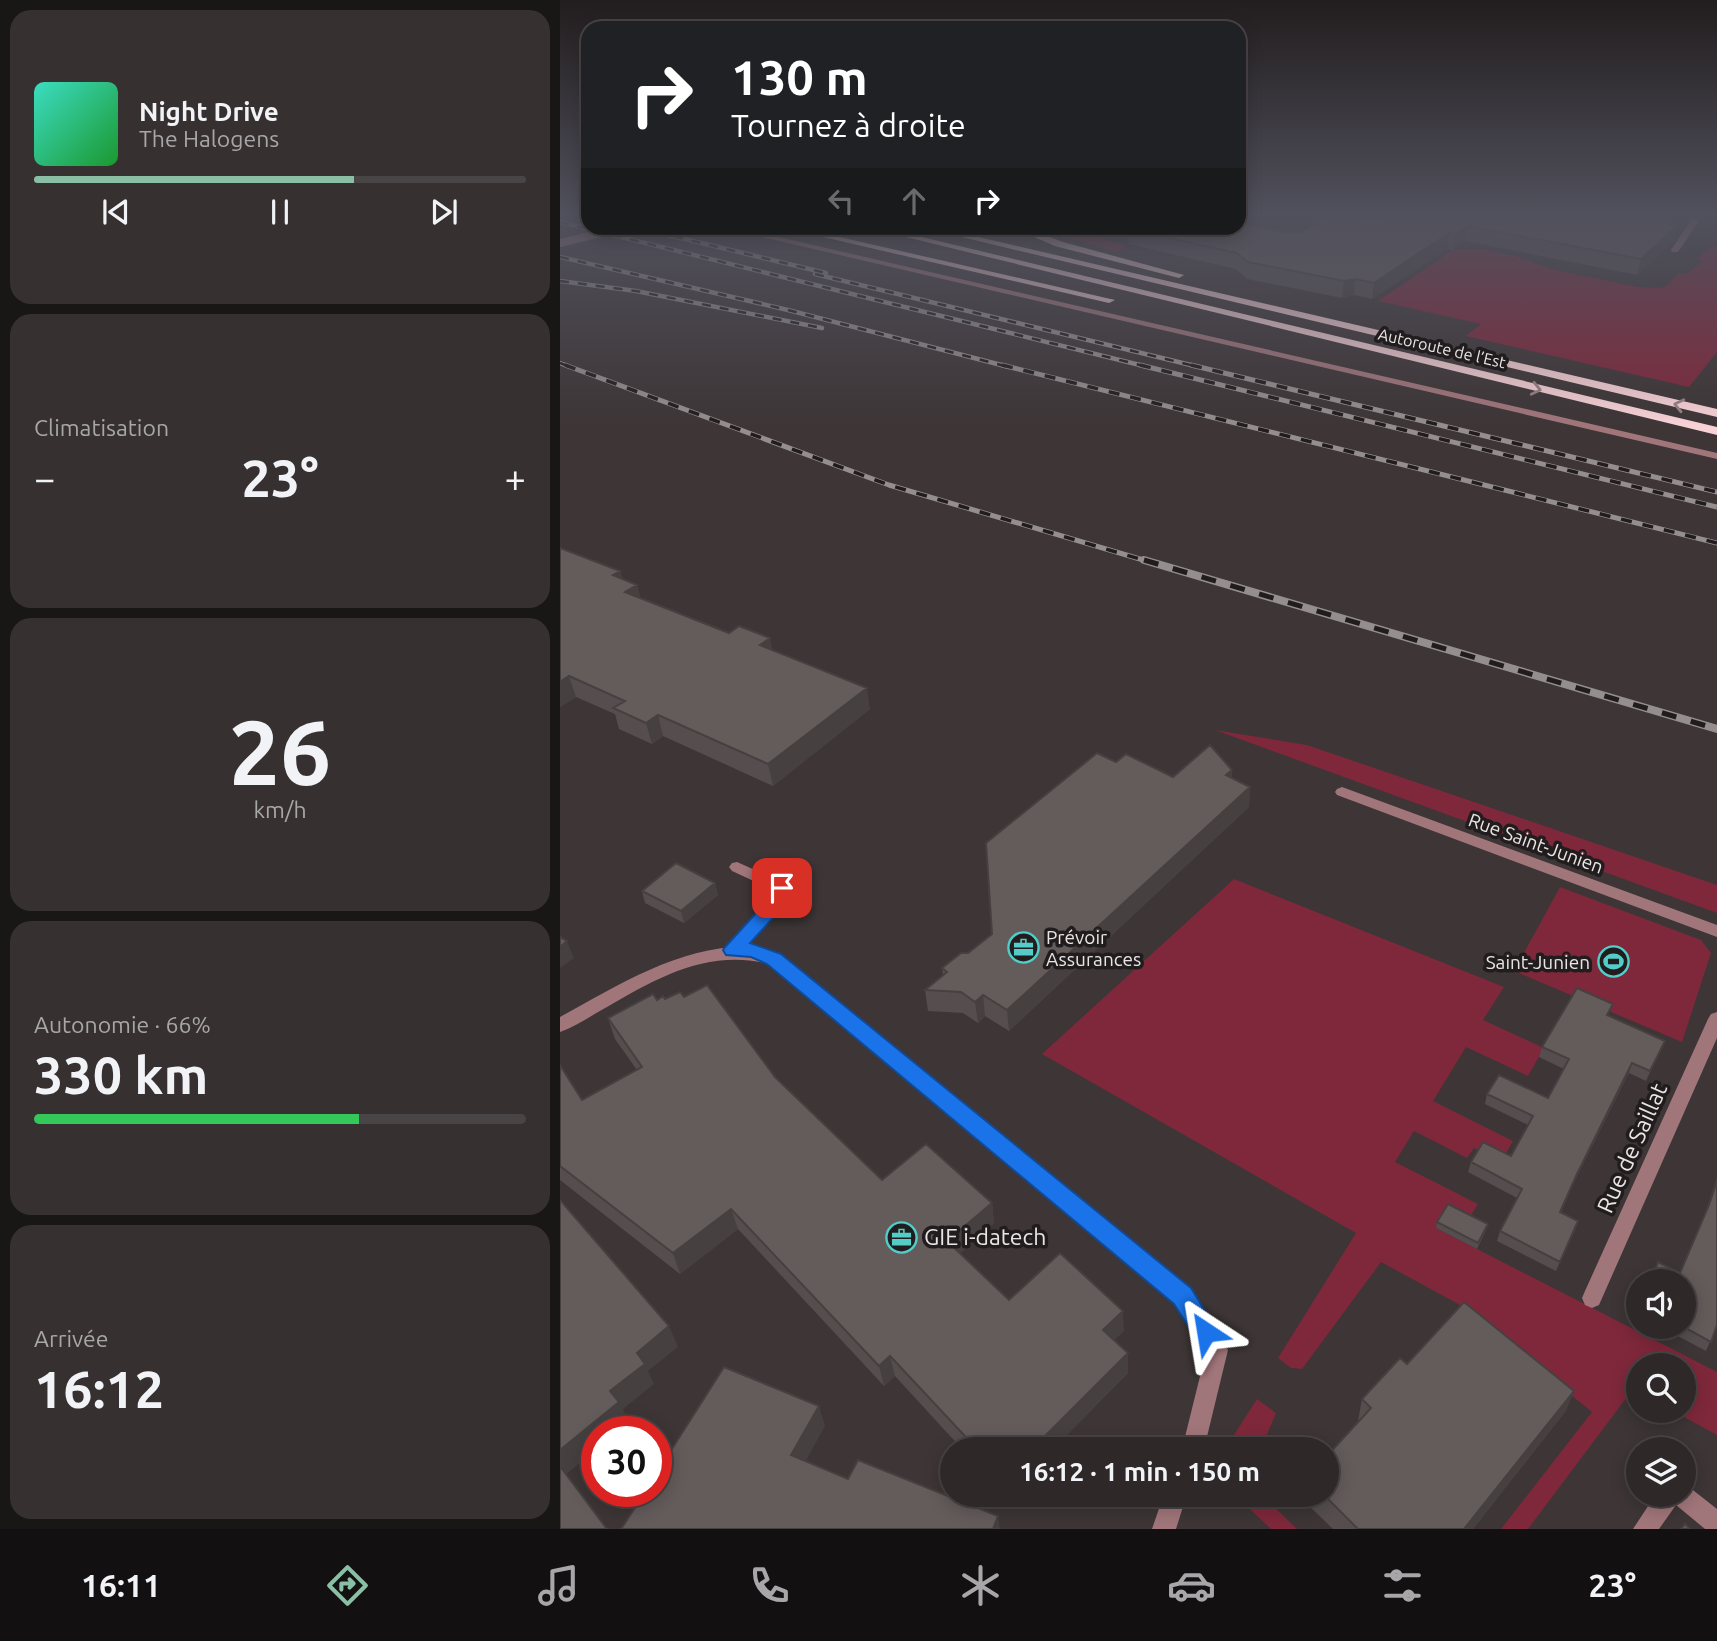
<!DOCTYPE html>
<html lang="fr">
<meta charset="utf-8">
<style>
:root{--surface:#2e2828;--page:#363030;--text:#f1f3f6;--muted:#a7a6a8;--line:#494445;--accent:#8abfa5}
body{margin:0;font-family:Ubuntu,sans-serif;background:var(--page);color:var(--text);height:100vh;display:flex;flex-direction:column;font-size:26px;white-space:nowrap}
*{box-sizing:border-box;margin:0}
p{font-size:23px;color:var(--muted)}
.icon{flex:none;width:38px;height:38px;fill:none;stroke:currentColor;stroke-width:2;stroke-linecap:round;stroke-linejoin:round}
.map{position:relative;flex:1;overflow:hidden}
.panel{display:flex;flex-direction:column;gap:10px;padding:10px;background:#191616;width:560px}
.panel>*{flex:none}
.top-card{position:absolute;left:21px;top:21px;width:665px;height:214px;border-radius:21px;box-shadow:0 4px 18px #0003,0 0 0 2px var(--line);background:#202124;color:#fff;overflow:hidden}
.controls{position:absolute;left:1066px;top:1269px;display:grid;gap:14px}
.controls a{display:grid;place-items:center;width:70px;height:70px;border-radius:50%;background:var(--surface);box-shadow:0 4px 18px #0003,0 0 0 2px var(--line);font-size:35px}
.speed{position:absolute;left:21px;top:1416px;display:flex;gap:14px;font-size:35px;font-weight:700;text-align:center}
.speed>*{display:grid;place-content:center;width:91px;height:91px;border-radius:50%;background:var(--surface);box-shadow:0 4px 18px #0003,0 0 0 2px var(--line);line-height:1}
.speed .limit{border:10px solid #d22;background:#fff;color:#111}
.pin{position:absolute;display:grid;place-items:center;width:60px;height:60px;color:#fff;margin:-30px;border-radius:14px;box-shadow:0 4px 10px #0006}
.me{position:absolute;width:77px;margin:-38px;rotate:327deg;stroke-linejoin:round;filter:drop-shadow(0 0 5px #0008)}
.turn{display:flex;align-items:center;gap:24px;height:147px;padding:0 35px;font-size:32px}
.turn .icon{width:91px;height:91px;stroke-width:2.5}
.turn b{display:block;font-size:49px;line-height:60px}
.lanes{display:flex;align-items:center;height:66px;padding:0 35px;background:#0003;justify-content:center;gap:35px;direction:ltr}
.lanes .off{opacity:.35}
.big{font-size:52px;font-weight:700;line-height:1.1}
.panel .tile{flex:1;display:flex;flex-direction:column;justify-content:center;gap:10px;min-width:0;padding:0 24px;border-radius:21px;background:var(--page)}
.panel .dial{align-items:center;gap:0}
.dial b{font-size:91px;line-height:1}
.song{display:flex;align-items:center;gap:21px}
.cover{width:84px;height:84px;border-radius:10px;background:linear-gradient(135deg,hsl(170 70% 55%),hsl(130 70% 35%))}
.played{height:7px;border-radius:4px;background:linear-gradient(90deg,var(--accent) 65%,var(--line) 65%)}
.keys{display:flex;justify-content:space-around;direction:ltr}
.heat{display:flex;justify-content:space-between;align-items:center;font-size:38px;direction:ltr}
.charge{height:10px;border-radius:5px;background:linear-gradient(90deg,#34c759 66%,var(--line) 0)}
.trip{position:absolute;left:380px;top:1437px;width:399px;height:70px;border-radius:35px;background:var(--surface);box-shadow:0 4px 18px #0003,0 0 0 2px var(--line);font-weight:700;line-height:70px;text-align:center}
.menu{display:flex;height:112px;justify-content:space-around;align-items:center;background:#121010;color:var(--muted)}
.menu .icon{width:49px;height:49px}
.menu .selected{color:var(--accent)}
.menu b{font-size:32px;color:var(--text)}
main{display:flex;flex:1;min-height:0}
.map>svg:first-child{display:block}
</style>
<main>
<section class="panel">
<div class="tile">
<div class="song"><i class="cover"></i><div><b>Night Drive</b><p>The Halogens</p></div></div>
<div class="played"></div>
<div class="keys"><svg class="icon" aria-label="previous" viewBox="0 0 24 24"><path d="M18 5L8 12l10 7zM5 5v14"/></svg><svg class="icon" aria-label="pause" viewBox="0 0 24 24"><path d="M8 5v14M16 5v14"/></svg><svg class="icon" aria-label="next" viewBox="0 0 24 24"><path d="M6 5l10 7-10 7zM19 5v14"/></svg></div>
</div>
<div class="tile"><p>Climatisation</p>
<div class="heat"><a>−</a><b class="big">23°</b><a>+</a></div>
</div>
<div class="tile dial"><b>26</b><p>km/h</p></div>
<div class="tile"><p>Autonomie · 66%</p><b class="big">330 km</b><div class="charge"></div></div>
<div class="tile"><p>Arrivée</p><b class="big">16:12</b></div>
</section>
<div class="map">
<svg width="1157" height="1529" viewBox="0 0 1157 1529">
<rect width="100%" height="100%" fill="#3d3536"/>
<path fill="#7f283b" d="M 477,228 L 549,228 L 538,233 L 540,237 L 567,246 L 556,252 Z
M 1152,246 L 1157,246 L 1157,352 L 1129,387 L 906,336 L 921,324 L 818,301 L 893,250 L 926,250 L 955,256 L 995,270 L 1078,287 L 1101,288 L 1109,284 L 1118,273 L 1128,274 L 1143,260 L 1137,259 Z
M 655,730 L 747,745 L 1157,885 L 1157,913 Z
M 674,879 L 944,987 L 923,1020 L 984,1048 L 968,1076 L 906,1047 L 873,1101 L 953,1141 L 941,1162 L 914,1148 L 907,1158 L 854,1131 L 835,1162 L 918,1204 L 908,1221 L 876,1228 L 1157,1372 L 1157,1435 L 1113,1411 L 1124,1410 L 1124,1365 L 1078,1365 L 1078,1391 L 1073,1389 L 968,1529 L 941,1529 L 1032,1412 L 900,1305 L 821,1262 L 742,1369 L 731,1368 L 718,1358 L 796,1233 L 482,1054 Z
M 1000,887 L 1141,940 L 1151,953 L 1122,1042 L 954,971 Z
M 697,1399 L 716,1413 L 701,1449 L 665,1449 Z
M 675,1495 L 702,1495 L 737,1529 L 711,1529 Z"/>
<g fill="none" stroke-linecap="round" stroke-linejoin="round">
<path fill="#a1767b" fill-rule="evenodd" d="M 1132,219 L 1139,221 L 1118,252 L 1112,252 L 1111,250 Z
M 169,228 L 179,228 L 1157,453 L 1157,459 L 172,230 Z
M 177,862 L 227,884 L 230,888 L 223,906 L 178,954 L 172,956 L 166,954 L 164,950 L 166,946 L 210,900 L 213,890 L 172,871 L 169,867 L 172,863 Z
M 1124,1483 L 1157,1509 L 1157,1529 L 1145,1529 L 1116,1505 L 1099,1529 L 1073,1529 L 1096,1494 L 1124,1494 Z"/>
<path fill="#a1767b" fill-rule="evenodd" d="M 782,787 L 1157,925 L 1157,937 L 777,795 L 775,792 L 777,789 Z
M 187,946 L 220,955 L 629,1289 L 668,1350 L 644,1449 L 622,1449 L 646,1352 L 615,1303 L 209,964 C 148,949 99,977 47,1007 C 32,1015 17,1026 0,1032 L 0,1017 C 61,984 115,948 187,946 Z
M 1157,1012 L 1157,1038 L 1039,1305 L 1032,1308 L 1025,1305 L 1022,1298 L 1025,1291 L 1148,1019 L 1151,1014 Z
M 604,1494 L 627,1494 L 616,1529 L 592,1529 Z"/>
<path fill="#f8d2d6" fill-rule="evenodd" d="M 224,228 L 240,228 L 555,300 L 549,303 Z
M 309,228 L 324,228 L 1157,427 L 1157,435 Z
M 364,228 L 380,228 L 1157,409 L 1157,417 Z
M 453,228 L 466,228 L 503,242 L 624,275 L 619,278 L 495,246 Z"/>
<defs>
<path id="rail-far2" d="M 17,213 L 28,215
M 0,222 L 588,367
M 79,228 L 266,273
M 0,257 L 228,310 L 449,367
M 255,274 L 639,367
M 0,281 L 76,291 L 262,328
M 0,363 L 10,367"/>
<path id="rail-far1" d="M 5,365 L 329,485 L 590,562
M 442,365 L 1157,543
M 580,365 L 1157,507
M 631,365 L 1157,492"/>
<path id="rail" d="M 584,560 L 1157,729"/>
</defs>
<use href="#rail-far2" stroke="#958e8f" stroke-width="4.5"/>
<use href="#rail-far1" stroke="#958e8f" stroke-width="5"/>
<use href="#rail" stroke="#958e8f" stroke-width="8"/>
<use href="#rail-far2" stroke="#211d1e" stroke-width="2.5" stroke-dasharray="9" stroke-linecap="butt"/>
<use href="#rail-far1" stroke="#211d1e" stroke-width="3.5" stroke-dasharray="11" stroke-linecap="butt"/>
<use href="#rail" stroke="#211d1e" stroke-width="5" stroke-dasharray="15" stroke-linecap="butt"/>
<path stroke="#a1767b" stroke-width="8" d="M 0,243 L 61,228"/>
</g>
<path fill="#564e4e" d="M 1108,217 L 1106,223 L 1114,241 L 1077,275 L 905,241 L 893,250 L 887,249 L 812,299 L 794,295 L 782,298 L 687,279 L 676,269 L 568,244 L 568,238 L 531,228 L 679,228 L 724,232 L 741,232 L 817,218 Z
M 0,548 L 60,571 L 62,579 L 77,585 L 80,598 L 213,651 L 310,709 L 213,786 L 103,736 L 92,744 L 59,729 L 55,714 L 16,697 L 0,707 Z
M 556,762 L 613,777 L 672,770 L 671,778 L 690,787 L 689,807 L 449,1031 L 425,1016 L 418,1023 L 403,1013 L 368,1011 L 365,990 L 383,975 L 382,968 L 408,953 L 432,934 Z
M 155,883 L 158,895 L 124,923 L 85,903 L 82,891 Z
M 124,997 L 215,1077 L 322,1180 L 432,1203 L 434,1223 L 400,1253 L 449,1300 L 564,1331 L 554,1340 L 568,1373 L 493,1449 L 402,1449 L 335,1376 L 324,1386 L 178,1229 L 120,1274 L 0,1180 L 0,1065 L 22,1100 L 77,1070 L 55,1039 L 48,1018 L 97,1000 Z
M 1049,1016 L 1105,1041 L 1086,1081 L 1069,1073 L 1013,1184 L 1001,1213 L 1018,1221 L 996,1271 L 937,1241 L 940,1231 L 957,1198 L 908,1172 L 911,1162 L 951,1156 L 968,1125 L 925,1104 L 927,1094 L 988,1098 L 1004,1069 L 979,1057 L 982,1047 Z
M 1157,1178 L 1157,1325 L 1146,1351 L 1099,1326 L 1124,1326 L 1145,1214 Z
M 877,1222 L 928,1224 L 926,1230 L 917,1249 L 876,1228 Z
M 847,1364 L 1014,1391 L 1005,1412 L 913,1529 L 773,1529 L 743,1500 L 744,1494 L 766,1494 L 799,1422 L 798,1421 L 802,1399 Z"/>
<path fill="#464040" d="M 908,226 L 905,241 L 893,250 L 895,234 Z
M 1117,226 L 1114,241 L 1077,275 L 1081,259 Z
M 889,233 L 887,249 L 812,299 L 814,283 Z
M 795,279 L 794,295 L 782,298 L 784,281 Z
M 60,571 L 66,591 L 53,575 Z
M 77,585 L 82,605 L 65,592 Z
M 210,638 L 214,658 L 200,645 Z
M 9,676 L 16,697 L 0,707 L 0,682 Z
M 307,688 L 310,709 L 213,786 L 208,764 Z
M 98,715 L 103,736 L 92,744 L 86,723 Z
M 672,770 L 671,790 L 666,775 Z
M 690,787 L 689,807 L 449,1031 L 447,1010 Z
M 155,883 L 158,895 L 124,923 L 121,911 Z
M 7,941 L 14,958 L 0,968 L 0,947 Z
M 423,995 L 425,1016 L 418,1023 L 415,1002 Z
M 1105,1041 L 1101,1051 L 1086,1081 L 1090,1071 Z
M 1072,1063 L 1069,1073 L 1013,1184 L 997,1222 L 1017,1174 Z
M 432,1203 L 434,1223 L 391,1262 L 387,1241 Z
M 171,1209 L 178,1229 L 120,1274 L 113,1253 Z
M 1018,1221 L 1015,1231 L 996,1271 L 1000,1262 Z
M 563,1311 L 564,1331 L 544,1350 L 543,1330 Z
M 109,1326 L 118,1347 L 88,1371 L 94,1384 L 63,1409 L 69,1422 L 58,1432 L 37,1432 L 37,1449 L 4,1476 L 0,1469 L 0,1450 L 50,1391 L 77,1353 Z
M 568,1353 L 568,1373 L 493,1449 L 472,1449 Z
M 330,1356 L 335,1376 L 324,1386 L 319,1366 Z
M 1014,1391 L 1005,1412 L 913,1529 L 904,1529 Z
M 259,1406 L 265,1426 L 238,1475 L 231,1455 Z
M 438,1516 L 440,1529 L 433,1529 Z"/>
<path fill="#645b5b" stroke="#464040" stroke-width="2" d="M 775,213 L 786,213 L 817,218 L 826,213 L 1084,213 L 1108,217 L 1102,222 L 1117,226 L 1081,259 L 908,226 L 895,234 L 889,233 L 814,283 L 795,279 L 784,281 L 688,262 L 677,253 L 568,229 L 571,228 L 679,228 L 679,223 L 724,232 L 741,232 Z
M 0,548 L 60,571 L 53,575 L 77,585 L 65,592 L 169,633 L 179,626 L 210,638 L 200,645 L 307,688 L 208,764 L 98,715 L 86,723 L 53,708 L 65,701 L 9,676 L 0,682 Z
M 650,745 L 672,770 L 666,775 L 690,787 L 447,1010 L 423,995 L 415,1002 L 401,992 L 365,990 L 387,972 L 382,968 L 401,953 L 408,953 L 432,934 L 426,843 L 537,753 L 556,762 L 566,754 L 613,777 Z
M 116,863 L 155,883 L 121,911 L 82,891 Z
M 0,937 L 7,941 L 0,947 Z
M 147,985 L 215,1077 L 322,1180 L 366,1144 L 432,1203 L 387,1241 L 449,1300 L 500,1253 L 563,1311 L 543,1330 L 568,1353 L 472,1449 L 417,1449 L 330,1356 L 319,1366 L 171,1209 L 113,1253 L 0,1166 L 0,1065 L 22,1100 L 82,1067 L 48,1018 L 93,994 L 97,1000 L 103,996 L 105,999 L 120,992 L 124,997 Z
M 1017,988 L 1053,1004 L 1047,1015 L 1105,1041 L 1090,1071 L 1072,1063 L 1017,1174 L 1000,1212 L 1018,1221 L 1000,1262 L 940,1231 L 962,1189 L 911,1162 L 923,1142 L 951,1156 L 973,1116 L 927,1094 L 939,1075 L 988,1098 L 1009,1059 L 982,1047 Z
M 1157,1181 L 1157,1325 L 1151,1342 L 1122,1326 L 1124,1326 L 1124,1281 L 1091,1281 L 1098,1262 L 1120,1273 L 1149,1205 Z
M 0,1200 L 109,1326 L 77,1353 L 85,1364 L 50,1391 L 59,1402 L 0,1450 Z
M 888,1204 L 928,1224 L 918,1243 L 877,1222 Z
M 904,1302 L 1014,1391 L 904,1529 L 798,1529 L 763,1494 L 766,1494 L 766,1457 L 811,1408 L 802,1399 L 840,1358 L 847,1364 Z
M 164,1367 L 259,1406 L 231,1455 L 288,1479 L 298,1460 L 438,1516 L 433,1529 L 61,1529 L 86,1491 L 96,1491 L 96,1474 Z
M 0,1466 L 47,1529 L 0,1529 Z
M 1125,1524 L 1130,1529 L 1121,1529 Z"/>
<defs><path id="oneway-chevron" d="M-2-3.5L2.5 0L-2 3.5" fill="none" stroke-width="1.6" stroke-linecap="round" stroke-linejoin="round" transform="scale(1.75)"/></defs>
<g stroke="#978183">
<use href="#oneway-chevron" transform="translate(976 389) rotate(13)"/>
<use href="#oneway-chevron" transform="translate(1119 405) rotate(-167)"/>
</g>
<linearGradient id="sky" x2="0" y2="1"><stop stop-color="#221d1e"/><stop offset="0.5" stop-color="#51515d"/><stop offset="1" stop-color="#51515d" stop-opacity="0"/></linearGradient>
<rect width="1157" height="427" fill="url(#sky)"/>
<path fill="#1a73e8" stroke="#114b97" stroke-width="2" d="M 222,882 L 231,888 L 224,906 L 190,943 L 221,954 L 631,1288 L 658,1332 L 654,1340 L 646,1344 L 637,1340 L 614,1304 L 207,964 L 191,957 L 166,955 L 163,950 L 166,946 L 209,899 L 216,884 Z"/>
<defs>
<symbol id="office-ring" viewBox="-11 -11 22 22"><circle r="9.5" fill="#211d1e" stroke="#54cdc8" stroke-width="1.5"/><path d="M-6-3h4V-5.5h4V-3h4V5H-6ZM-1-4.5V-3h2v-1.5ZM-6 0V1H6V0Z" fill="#54cdc8"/></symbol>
<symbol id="stadium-ring" viewBox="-11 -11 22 22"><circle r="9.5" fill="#211d1e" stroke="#54cdc8" stroke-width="1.5"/><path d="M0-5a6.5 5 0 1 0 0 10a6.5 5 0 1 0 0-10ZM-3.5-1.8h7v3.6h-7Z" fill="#54cdc8"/></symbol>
</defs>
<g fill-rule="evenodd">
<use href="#office-ring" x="446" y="930" width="35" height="35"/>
<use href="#stadium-ring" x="1036" y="944" width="35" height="35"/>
<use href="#office-ring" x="324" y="1220" width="35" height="35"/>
</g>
<g text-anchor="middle" stroke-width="7" stroke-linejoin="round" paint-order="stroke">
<g font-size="16" fill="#eae5e5" stroke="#211d1e">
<text transform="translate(882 348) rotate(13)" y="6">Autoroute de l’Est</text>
</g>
<g font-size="19" fill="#eae5e5" stroke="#211d1e">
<text transform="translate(976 843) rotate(20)" y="7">Rue Saint-Junien</text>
</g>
<g font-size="19" fill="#eae5e5" stroke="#211d1e" text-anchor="start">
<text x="486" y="944">Prévoir<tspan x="486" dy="22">Assurances</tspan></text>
<text x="1030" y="969" text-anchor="end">Saint-Junien</text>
</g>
<g font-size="23" fill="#eae5e5" stroke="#211d1e">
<text transform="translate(1072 1148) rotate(-66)" y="8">Rue de Saillat</text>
</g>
<g font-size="23" fill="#eae5e5" stroke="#211d1e" text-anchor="start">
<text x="364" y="1245">GIE i-datech</text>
</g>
</g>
</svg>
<div class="controls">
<a><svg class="icon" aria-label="sound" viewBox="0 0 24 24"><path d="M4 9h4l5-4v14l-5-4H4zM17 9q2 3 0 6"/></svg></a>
<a><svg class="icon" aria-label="search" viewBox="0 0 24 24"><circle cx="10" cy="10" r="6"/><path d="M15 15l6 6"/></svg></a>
<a><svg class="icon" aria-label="layers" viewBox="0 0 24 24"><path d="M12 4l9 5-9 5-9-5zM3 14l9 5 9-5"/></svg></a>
</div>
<div class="speed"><div class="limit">30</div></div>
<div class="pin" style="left:222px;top:888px;background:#d93025"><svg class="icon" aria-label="arrive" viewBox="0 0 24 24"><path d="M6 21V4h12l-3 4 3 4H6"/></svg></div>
<svg class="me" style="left:646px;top:1332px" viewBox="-20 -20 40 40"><path d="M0-17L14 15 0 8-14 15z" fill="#1a73e8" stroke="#fff" stroke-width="4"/></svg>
<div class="trip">16:12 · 1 min · 150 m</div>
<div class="top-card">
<div class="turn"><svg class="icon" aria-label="right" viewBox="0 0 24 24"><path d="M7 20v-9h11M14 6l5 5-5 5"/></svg><div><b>130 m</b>Tournez à droite</div></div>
<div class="lanes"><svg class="icon off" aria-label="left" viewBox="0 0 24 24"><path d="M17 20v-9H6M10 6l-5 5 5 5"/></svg><svg class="icon off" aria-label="ahead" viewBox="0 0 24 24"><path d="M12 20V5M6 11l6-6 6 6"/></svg><svg class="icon" aria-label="right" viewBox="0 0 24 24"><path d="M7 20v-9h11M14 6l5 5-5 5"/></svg></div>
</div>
</div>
</main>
<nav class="menu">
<b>16:11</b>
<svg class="icon selected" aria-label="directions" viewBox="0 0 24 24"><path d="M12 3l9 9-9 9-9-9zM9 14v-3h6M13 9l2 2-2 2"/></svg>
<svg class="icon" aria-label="music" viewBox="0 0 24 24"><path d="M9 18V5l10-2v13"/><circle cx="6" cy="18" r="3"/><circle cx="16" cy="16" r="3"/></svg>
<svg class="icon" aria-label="phone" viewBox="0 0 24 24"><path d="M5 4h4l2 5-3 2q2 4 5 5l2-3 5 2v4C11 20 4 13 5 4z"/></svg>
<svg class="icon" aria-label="climate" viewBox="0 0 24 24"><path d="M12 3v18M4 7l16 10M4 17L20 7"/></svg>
<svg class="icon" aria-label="car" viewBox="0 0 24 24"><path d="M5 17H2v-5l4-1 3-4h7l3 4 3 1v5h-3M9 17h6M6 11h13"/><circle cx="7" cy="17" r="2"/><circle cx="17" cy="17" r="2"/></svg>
<svg class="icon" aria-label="filters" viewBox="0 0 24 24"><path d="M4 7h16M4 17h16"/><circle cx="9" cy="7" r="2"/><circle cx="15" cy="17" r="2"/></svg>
<b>23°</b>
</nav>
